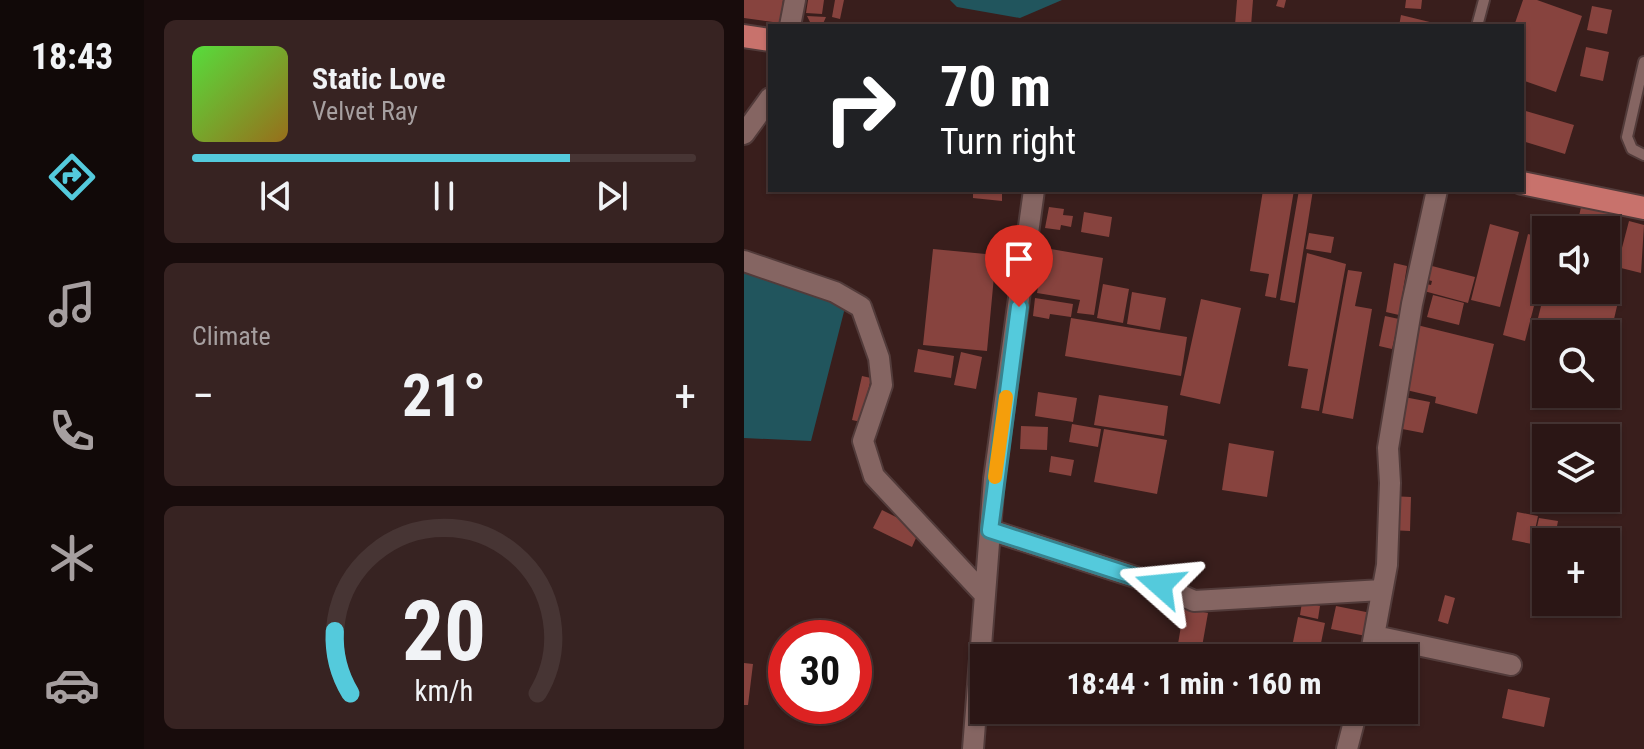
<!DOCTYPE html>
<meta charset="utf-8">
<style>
:root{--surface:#2b1615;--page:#372322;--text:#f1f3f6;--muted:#a69fa0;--line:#473534;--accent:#54cadc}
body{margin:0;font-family:"Roboto Condensed",sans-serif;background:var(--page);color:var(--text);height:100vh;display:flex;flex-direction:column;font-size:30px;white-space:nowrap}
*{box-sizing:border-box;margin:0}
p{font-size:26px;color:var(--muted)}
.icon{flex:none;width:44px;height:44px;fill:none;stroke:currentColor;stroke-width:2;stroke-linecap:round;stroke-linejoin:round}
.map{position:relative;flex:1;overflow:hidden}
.drawer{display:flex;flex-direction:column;gap:20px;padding:20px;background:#180c0c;width:600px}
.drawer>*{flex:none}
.banner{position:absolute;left:24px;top:24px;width:756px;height:168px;border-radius:0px;box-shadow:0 2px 6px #0004,0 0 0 2px var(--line);background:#202124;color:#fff;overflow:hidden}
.controls{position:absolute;left:788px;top:216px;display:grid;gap:16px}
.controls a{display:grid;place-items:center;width:88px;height:88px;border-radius:0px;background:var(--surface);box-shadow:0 2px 6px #0004,0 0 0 2px var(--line);font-size:40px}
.speed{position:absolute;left:24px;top:620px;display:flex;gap:16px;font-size:40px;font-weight:700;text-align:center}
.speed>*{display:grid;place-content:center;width:104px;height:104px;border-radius:50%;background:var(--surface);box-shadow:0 2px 6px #0004,0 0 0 2px var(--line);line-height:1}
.speed .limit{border:12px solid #d22;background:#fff;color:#111}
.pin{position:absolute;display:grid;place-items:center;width:68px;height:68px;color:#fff;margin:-82px -34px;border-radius:50% 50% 50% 0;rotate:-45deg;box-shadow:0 0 8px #0007}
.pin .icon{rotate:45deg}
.me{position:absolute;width:88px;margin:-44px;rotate:288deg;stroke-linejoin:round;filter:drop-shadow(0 0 6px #0008)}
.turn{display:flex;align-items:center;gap:28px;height:168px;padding:0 40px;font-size:36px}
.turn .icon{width:104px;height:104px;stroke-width:2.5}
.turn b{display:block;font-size:56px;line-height:68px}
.big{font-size:60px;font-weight:700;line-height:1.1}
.drawer .card{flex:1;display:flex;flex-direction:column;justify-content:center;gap:12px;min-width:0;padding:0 28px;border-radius:12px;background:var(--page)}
.drawer .dial{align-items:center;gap:0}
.dial svg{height:208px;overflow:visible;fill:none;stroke:var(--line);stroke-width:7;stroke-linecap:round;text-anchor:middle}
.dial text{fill:var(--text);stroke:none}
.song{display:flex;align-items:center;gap:24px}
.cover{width:96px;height:96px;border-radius:12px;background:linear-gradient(135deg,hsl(110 70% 55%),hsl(40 70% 35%))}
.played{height:8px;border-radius:4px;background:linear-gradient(90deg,var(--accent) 75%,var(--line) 75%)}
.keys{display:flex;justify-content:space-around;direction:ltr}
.heat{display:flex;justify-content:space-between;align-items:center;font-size:44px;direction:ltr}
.trip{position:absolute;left:226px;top:644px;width:448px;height:80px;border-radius:0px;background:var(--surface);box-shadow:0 2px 6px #0004,0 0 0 2px var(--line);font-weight:700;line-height:80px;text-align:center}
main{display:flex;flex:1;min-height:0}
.menu{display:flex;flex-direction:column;width:144px;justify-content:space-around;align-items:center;background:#110908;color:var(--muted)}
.menu .icon{width:56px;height:56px}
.menu .current{color:var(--accent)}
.menu b{font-size:36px;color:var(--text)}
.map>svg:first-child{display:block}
</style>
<main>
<nav class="menu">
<b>18:43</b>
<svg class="icon current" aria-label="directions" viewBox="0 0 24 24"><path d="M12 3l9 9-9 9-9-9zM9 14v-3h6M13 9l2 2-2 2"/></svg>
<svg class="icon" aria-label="music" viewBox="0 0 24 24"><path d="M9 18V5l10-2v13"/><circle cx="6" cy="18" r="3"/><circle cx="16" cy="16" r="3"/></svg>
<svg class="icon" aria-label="phone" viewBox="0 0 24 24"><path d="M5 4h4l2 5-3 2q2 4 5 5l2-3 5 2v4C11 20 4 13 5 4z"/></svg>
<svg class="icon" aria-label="climate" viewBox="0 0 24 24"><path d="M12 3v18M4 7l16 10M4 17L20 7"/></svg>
<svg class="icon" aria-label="car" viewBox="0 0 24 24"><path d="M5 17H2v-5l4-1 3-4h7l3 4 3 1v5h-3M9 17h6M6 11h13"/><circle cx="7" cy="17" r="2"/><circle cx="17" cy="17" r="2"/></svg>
</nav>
<section class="drawer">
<div class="card">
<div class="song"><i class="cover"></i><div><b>Static Love</b><p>Velvet Ray</p></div></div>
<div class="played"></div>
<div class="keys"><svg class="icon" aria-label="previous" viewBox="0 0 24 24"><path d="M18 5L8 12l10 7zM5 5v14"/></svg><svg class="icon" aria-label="pause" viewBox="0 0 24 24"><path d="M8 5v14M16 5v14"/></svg><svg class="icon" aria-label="next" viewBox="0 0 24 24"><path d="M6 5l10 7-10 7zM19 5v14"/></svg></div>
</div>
<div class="card"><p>Climate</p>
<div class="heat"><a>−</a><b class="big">21°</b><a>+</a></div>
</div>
<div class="card dial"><svg viewBox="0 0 100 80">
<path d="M14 69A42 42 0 1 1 86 69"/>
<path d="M14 69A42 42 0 0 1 8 45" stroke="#54cadc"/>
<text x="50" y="56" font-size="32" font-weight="700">20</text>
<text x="50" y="72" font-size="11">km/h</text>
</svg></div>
</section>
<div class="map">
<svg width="900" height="749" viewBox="0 0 900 749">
<rect width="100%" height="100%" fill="#391e1c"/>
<path fill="#21555d" d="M 206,0 L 318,0 L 276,18 L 213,7 Z
M 0,253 L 64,271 L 105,292 L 67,441 L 0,438 Z"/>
<path fill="#87433e" d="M 0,0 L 39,0 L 36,23 L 0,18 Z
M 64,0 L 80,0 L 78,14 L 62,13 Z
M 91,0 L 100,0 L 96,19 L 88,17 Z
M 493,0 L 509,0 L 507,26 L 491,25 Z
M 534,0 L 542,0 L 540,8 L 532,6 Z
M 662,0 L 678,0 L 677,9 L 661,8 Z
M 779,0 L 793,0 L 838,16 L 812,92 L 778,80 L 778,26 L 770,26 Z
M 848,6 L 868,10 L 863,34 L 843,30 Z
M 657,15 L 698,25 L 698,26 L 655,26 Z
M 63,16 L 82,17 L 78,26 L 68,26 Z
M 842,47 L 865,52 L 859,81 L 836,76 Z
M 778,110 L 830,125 L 821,154 L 778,141 Z
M 229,190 L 258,190 L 258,201 L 229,198 Z
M 519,190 L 550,190 L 532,298 L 521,296 L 525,274 L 506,271 Z
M 555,190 L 569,190 L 551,303 L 536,300 Z
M 305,207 L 320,209 L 319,215 L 329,216 L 327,227 L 317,225 L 316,230 L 301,228 Z
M 837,207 L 874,214 L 868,237 L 876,239 L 870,265 L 862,263 L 862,230 L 832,230 Z
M 340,212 L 368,217 L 365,237 L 337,232 Z
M 885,221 L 900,225 L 897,273 L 873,267 Z
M 746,224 L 775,232 L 756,307 L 727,300 Z
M 565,233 L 590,237 L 587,253 L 562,249 Z
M 784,234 L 802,239 L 802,259 L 781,341 L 759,335 Z
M 301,248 L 359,258 L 350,315 L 333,313 L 336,300 L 293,293 Z
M 189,249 L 252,255 L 243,351 L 179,345 Z
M 563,253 L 602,264 L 575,411 L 557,408 L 564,369 L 544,366 Z
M 650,263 L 663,266 L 655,315 L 642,312 Z
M 688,266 L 731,277 L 724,303 L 680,291 L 682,284 L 687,285 L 688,281 L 684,280 Z
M 604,270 L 618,272 L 611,306 L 628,309 L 609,419 L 578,413 Z
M 862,281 L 870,283 L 867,295 L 850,291 L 862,290 Z
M 359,284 L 385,289 L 379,323 L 353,318 Z
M 801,290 L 827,290 L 874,302 L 866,336 L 794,318 Z
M 388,292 L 422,298 L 416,330 L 383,324 Z
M 689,295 L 720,303 L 715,325 L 683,317 Z
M 291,298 L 329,304 L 327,317 L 306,314 L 305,319 L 289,316 Z
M 457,299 L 497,308 L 476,404 L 436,395 Z
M 641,316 L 655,319 L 648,349 L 635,346 Z
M 327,318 L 443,337 L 437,376 L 321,356 Z
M 673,325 L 750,344 L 733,414 L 691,403 L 692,397 L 658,389 Z
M 174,349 L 210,356 L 207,378 L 170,372 Z
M 217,352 L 238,357 L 232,389 L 210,385 Z
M 118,376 L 127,378 L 117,422 L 108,420 Z
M 294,392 L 333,398 L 329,422 L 291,416 Z
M 355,395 L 424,406 L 420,436 L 350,425 Z
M 655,396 L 686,402 L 679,433 L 648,427 Z
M 328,424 L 357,429 L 354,447 L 325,442 Z
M 277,426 L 304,427 L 303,450 L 276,449 Z
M 360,429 L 423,440 L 413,494 L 350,482 Z
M 485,443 L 530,451 L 523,497 L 478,490 Z
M 307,456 L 330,460 L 327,476 L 305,472 Z
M 646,496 L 667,497 L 666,531 L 645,530 Z
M 138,510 L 176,529 L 168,547 L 129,528 Z
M 773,512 L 794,516 L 788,544 L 768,540 Z
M 795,518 L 814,521 L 810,542 L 802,542 L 802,548 L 789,545 Z
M 701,595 L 711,598 L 704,624 L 694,621 Z
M 558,602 L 576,606 L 574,619 L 556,615 Z
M 592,606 L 627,613 L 622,636 L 587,629 Z
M 440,608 L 464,613 L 456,658 L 432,656 Z
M 554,617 L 581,623 L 576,648 L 549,642 Z
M 490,644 L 513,649 L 511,658 L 487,658 Z
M 462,645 L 485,650 L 483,658 L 459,658 Z
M 0,663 L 9,664 L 4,705 L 0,705 Z
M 764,689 L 806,698 L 800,727 L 758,718 Z"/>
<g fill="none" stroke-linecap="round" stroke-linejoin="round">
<defs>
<path id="service" d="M 733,26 L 740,0
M 900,62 L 883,137 L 888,149 L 900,155"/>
<path id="minor" d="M 46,26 L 51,0
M 0,134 L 26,98
M 0,261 L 91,292 L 117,307 L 135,358 L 138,385 L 119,441 L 130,476 L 241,595
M 246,530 L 416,585 L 450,601 L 638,590
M 631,636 L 767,665
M 626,658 L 643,565 L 646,483 L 644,448 L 668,304 L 693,190
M 229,749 L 250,479 L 290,190
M 603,749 L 613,710"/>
<path id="primary" d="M 0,36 L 26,40
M 778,183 L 900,208"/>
</defs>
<use href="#service" stroke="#523b3a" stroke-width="14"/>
<use href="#minor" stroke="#523b3a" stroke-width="24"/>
<use href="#primary" stroke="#523b3a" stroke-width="26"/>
<use href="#service" stroke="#856562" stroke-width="10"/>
<use href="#minor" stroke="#856562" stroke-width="20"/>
<use href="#primary" stroke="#c8726c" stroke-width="22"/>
</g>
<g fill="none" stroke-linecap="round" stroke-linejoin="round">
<defs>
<path id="route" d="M 275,307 L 246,530 L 416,585"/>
</defs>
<use href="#route" stroke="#37838f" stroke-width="20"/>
<use href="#route" stroke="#54cadc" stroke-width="14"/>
<path stroke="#f59e0b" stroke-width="14" d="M 251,477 L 262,397"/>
</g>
</svg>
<div class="controls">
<a><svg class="icon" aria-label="sound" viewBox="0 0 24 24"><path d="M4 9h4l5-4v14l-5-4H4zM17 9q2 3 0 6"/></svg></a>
<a><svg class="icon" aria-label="search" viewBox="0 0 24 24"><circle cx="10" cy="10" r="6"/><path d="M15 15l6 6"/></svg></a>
<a><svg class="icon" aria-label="layers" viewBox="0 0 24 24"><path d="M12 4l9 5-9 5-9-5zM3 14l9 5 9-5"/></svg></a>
<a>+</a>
</div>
<div class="speed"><div class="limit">30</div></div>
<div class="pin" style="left:275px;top:307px;background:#d93025"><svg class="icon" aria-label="arrive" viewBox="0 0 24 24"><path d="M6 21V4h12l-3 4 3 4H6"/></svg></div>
<svg class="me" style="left:416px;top:585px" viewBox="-20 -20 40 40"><path d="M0-17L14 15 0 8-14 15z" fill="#54cadc" stroke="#fff" stroke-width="4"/></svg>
<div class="trip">18:44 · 1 min · 160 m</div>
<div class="banner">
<div class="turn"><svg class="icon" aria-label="right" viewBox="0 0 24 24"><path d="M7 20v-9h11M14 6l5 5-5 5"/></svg><div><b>70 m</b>Turn right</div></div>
</div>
</div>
</main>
